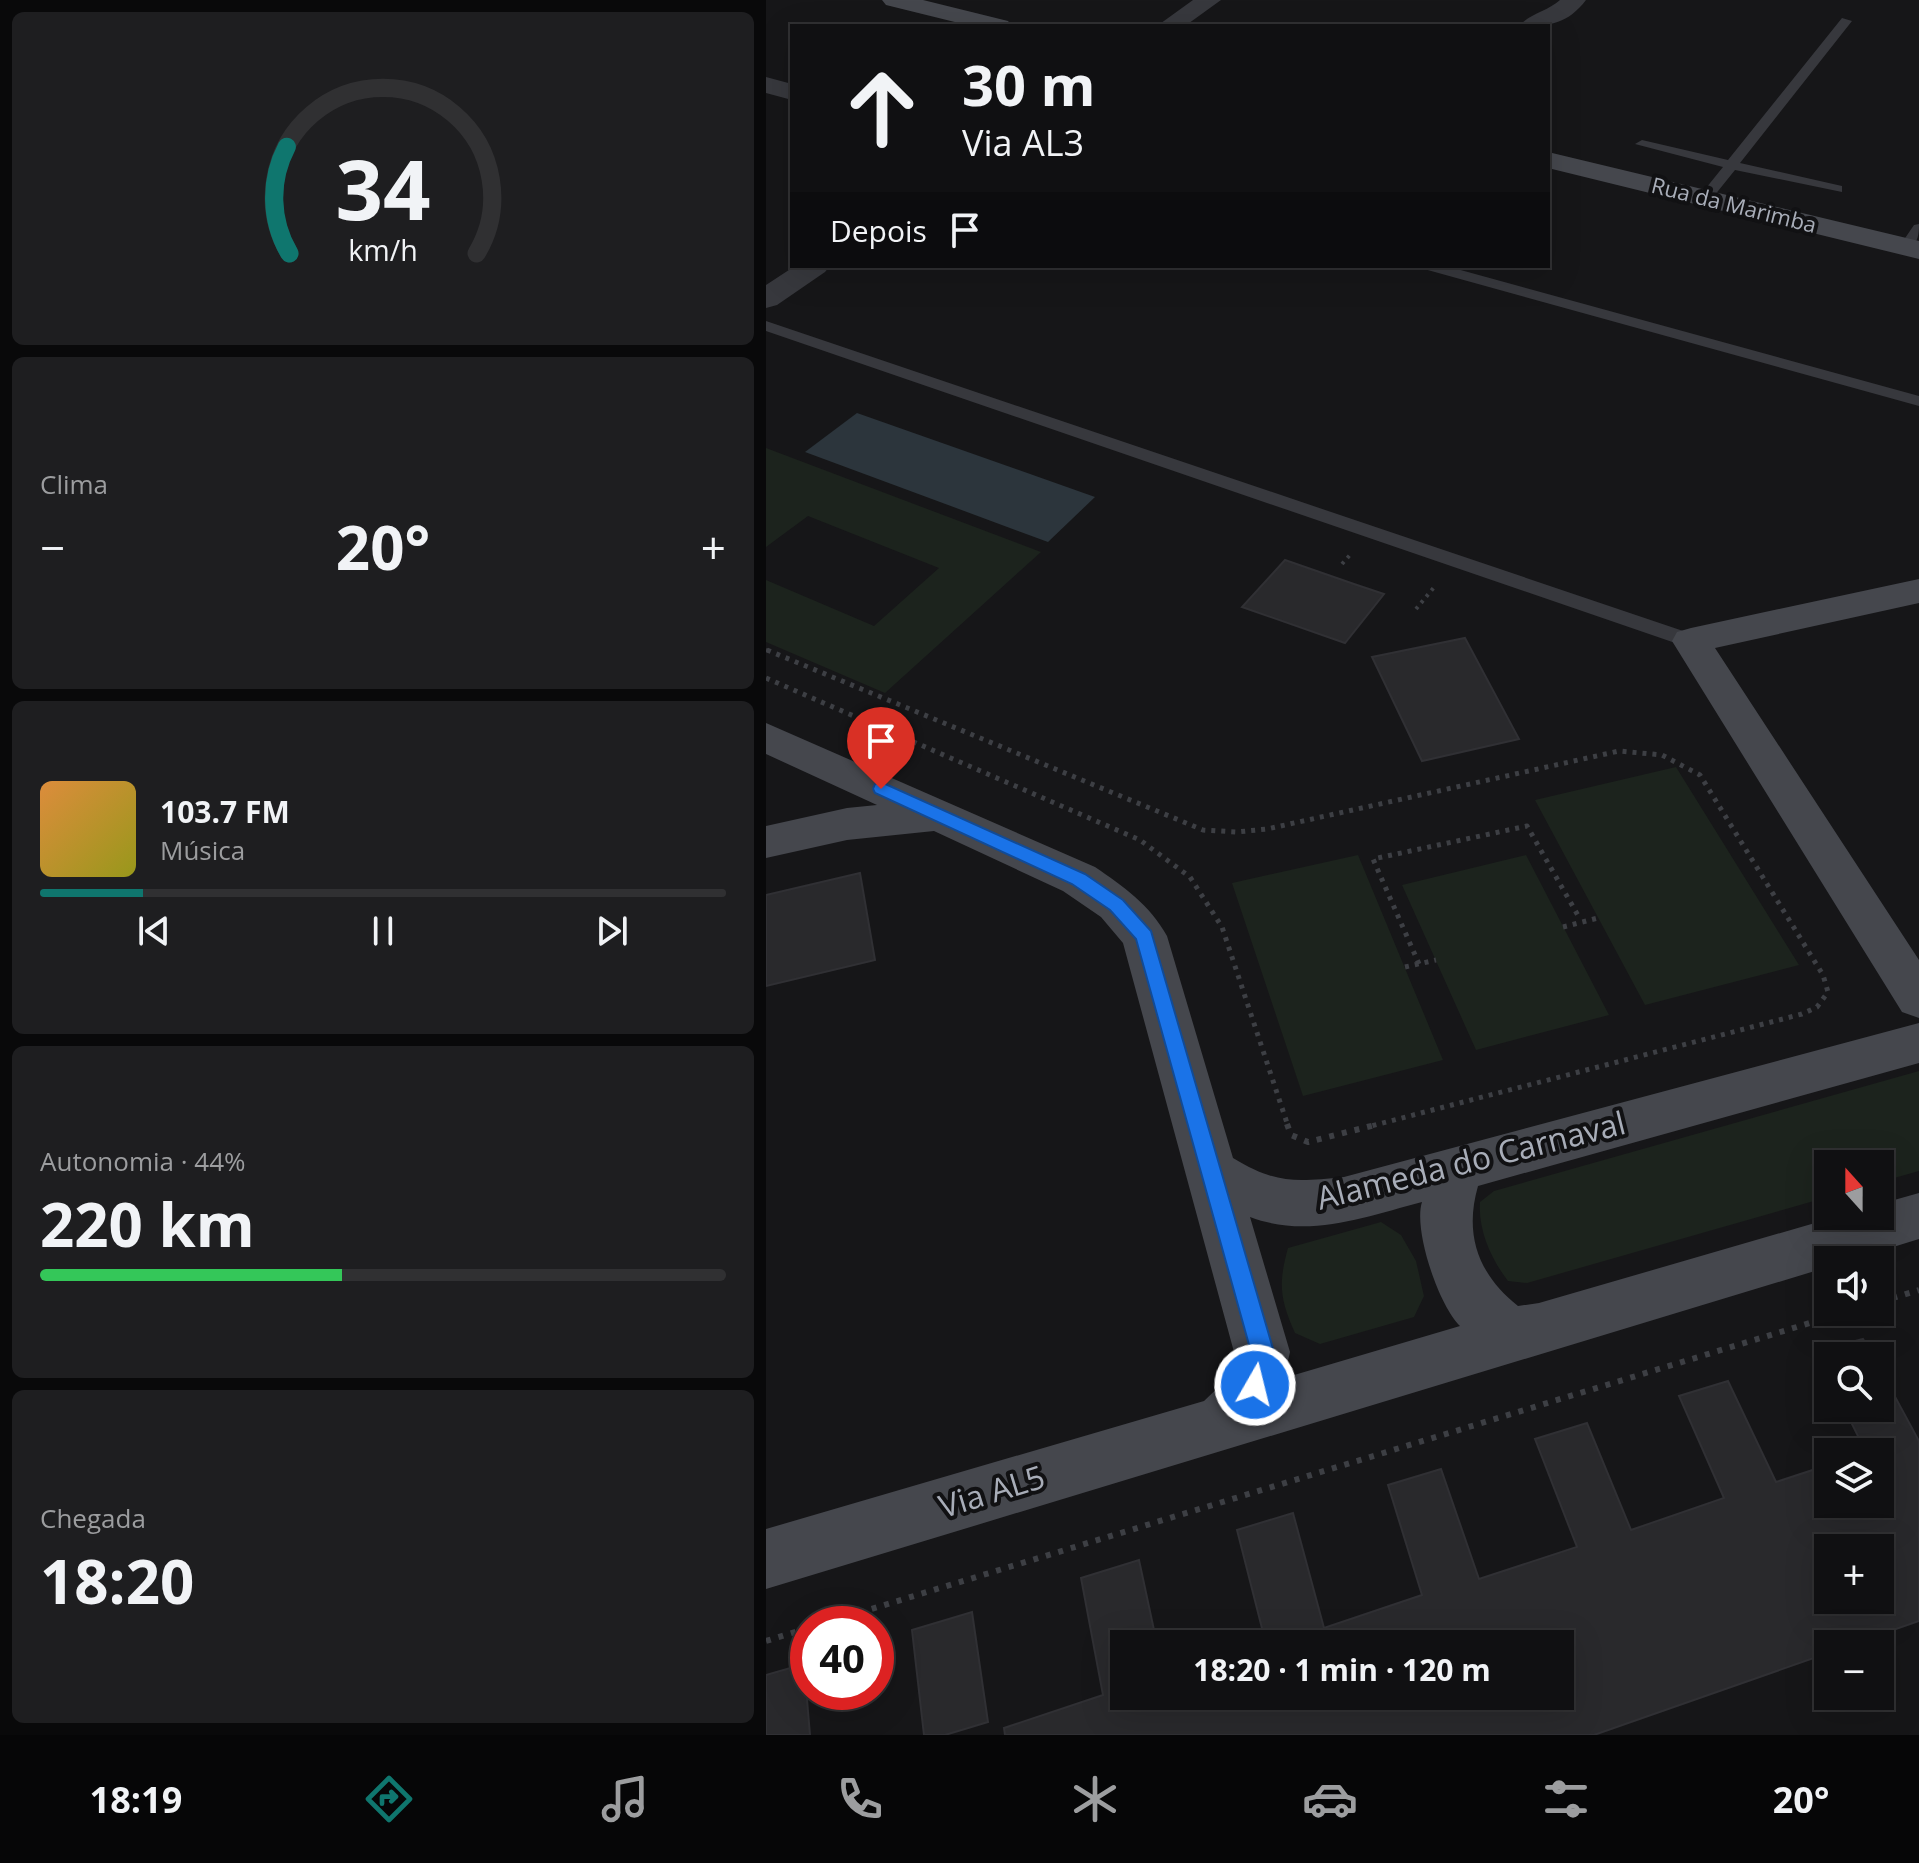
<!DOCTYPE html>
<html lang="pt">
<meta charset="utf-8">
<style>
:root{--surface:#101012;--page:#1e1e20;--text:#f1f3f6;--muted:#9c9d9f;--line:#303032;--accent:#0f766e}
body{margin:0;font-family:"Open Sans",sans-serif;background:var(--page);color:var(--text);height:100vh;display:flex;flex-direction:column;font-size:30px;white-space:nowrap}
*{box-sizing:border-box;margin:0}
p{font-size:26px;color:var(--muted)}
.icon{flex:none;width:44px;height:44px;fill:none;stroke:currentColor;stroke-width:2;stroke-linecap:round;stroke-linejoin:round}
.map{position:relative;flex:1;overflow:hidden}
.side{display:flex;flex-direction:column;gap:12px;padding:12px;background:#09090a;width:766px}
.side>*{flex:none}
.guide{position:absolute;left:24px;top:24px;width:760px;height:244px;border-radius:0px;box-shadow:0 8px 32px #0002,0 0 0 2px var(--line);background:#101012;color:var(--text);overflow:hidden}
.needle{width:52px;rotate:339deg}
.tools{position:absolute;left:1048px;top:1150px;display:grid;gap:16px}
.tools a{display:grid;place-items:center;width:80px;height:80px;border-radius:0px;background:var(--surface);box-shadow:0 8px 32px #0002,0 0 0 2px var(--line);font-size:40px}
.speed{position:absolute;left:24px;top:1606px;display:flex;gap:16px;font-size:40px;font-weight:700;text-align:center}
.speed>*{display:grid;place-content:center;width:104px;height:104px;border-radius:50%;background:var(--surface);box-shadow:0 8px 32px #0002,0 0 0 2px var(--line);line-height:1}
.speed .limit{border:12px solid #d22;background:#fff;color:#111}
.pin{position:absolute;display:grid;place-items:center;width:68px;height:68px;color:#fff;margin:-82px -34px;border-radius:50% 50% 50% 0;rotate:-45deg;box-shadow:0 0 8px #0007}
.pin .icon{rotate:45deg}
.me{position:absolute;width:88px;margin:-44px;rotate:8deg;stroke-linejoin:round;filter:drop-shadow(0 0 6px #0008)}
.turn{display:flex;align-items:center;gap:28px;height:168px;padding:0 40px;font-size:36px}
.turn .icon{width:104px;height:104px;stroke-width:2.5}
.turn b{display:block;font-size:56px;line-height:68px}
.then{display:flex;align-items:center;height:76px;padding:0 40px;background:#0003;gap:16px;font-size:30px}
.big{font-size:60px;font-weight:700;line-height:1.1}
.side .widget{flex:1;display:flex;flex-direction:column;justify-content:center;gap:12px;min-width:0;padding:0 28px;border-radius:12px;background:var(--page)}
.side .dial{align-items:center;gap:0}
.dial svg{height:208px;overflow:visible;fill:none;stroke:var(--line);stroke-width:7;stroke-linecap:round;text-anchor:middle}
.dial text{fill:var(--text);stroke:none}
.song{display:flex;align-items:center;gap:24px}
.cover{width:96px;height:96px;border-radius:12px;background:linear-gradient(135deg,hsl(30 70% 55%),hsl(60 70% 35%))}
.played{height:8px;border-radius:4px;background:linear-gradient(90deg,var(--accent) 15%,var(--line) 15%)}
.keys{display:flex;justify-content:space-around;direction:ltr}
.heat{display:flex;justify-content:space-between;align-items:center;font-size:44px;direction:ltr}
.charge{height:12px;border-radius:6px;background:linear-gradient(90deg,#34c759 44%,var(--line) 0)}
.trip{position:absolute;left:344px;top:1630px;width:464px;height:80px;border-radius:0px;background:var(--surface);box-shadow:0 8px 32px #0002,0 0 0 2px var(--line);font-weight:700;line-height:80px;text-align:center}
.menu{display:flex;height:128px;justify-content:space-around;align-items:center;background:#060607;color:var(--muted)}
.menu .icon{width:56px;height:56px}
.menu .active{color:var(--accent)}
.menu b{font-size:36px;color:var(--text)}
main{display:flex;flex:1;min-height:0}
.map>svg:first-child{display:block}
</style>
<main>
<section class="side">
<div class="widget dial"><svg viewBox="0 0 100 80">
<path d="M14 69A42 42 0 1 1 86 69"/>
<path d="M14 69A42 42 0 0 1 13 28" stroke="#0f766e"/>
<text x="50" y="56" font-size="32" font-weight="700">34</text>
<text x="50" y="72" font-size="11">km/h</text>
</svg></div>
<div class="widget"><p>Clima</p>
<div class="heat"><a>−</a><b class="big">20°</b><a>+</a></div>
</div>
<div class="widget">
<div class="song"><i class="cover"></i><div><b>103.7 FM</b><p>Música</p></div></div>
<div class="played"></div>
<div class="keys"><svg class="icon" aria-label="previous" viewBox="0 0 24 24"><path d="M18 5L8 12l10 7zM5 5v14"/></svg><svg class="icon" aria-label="pause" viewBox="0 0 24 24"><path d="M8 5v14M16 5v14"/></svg><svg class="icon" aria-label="next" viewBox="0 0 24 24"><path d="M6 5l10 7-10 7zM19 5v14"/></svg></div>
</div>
<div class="widget"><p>Autonomia · 44%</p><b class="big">220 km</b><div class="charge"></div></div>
<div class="widget"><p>Chegada</p><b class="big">18:20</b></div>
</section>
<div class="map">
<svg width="1153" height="1735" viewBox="0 0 1153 1735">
<rect width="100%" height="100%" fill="#161618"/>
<path fill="#1c231d" d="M 0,448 L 275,552 L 119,693 L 0,642 L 0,580 L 108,626 L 173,568 L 42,516 L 0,547 Z
M 910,767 L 1033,965 L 879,1005 L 769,800 Z
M 592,855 L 677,1060 L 537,1096 L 466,883 Z
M 760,855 L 843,1015 L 710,1050 L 636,885 Z
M 1153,1071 L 1153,1171 L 1114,1182 L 1114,1164 L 1062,1164 L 1062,1197 L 761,1283 L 742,1281 C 725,1259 712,1230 714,1202 L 728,1191 Z
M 615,1222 L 635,1235 L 650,1261 L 658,1296 L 648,1317 L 554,1344 L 529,1333 C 514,1299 512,1284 522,1248 Z"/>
<path fill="#2c353c" d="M 91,413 L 329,497 L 282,542 L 39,452 Z"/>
<path fill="#29292c" stroke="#303034" stroke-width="2" fill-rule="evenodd" d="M 519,560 L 588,584 L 618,594 L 579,643 L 476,607 Z
M 699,638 L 753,739 L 656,761 L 606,657 Z
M 94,873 L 109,960 L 0,986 L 0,895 Z
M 1097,1339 L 1107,1356 L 1062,1356 L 1062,1377 L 1049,1352 Z
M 1114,1369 L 1153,1441 L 1153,1621 L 1087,1644 L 1062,1644 L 1062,1653 L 828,1735 L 239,1735 L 238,1728 L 337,1695 L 315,1578 L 373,1560 L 391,1644 L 358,1644 L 358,1696 L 794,1696 L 794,1644 L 500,1644 L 471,1530 L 527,1513 L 558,1628 L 656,1595 L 622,1485 L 675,1469 L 713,1579 L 811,1547 L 769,1439 L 821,1423 L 865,1530 L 958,1498 L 913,1396 L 962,1381 L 1010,1482 L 1062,1465 L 1062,1504 L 1114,1504 L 1114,1452 L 1100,1452 L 1078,1408 L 1114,1408 ZM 1062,1548 L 1114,1548 L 1114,1600 L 1062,1600 Z
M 206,1612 L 222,1722 L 179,1735 L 158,1735 L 146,1630 Z
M 38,1664 L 44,1735 L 0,1735 L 0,1675 Z"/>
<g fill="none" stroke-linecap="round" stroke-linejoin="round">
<path stroke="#3d3f44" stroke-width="4" stroke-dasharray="3 5" stroke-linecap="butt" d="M 576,564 L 584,555
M 650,609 L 670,585
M 0,650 L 6,652"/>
<path stroke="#3d3f44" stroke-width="5" stroke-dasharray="4 6" stroke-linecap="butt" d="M 1,650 L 437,830 L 471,832 L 501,829 L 853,751 L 896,755 L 934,775 L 1057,975 L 1062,992 L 1051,1007 L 1036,1014 L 605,1126
M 0,678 L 374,840 L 424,877 L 456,927 L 522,1126
M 797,927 L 832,918
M 653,964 L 607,859 L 761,826 L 814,919
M 639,967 L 670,960"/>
<path stroke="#3d3f44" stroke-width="6" stroke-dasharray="5 8" stroke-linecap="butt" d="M 521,1124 L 525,1135 L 542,1142 L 613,1124
M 1114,1302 L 1153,1290
M 56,1624 L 1080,1312
M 0,1641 L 42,1628"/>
<path fill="#37383d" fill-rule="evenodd" d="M 1076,18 L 1086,21 L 974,163 L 1076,186 L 1076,192 L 969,170 L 944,201 L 939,202 L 932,198 L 957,167 L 869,144 L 876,140 L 962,160 Z
M 1153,224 C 1153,235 1152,240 1145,250 L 1135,250 L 1133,247 L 1148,225 Z
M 656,266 L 680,266 L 1153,396 L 1153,406 L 658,269 Z
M 0,321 L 932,636 L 935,641 L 925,647 L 918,646 L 0,331 Z"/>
<path fill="#37383d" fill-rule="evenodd" d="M 427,0 L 455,0 L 419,26 L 391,26 Z
M 794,0 L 820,0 C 801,25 782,26 753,26 C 763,14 782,11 794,0 Z
M 0,77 L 26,84 L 26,100 L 0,93 Z
M 29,266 L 64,266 L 59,272 L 11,305 L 0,308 L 0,285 Z"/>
<path fill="#45474d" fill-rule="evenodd" d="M 116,0 L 157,0 L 242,21 L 246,26 L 205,26 L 120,5 Z
M 782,152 L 1153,241 L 1153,259 L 782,168 Z
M 1153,579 L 1153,603 L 949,648 L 1153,960 L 1153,1018 L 1136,1012 L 906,641 L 911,632 L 925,628 Z
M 0,723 L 329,867 C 357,886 384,905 401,936 L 467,1158 C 510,1184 529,1182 578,1177 L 1153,1023 L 1153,1063 L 712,1186 C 698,1235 712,1274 752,1306 L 773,1303 L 1073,1216 L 1114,1216 L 1114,1204 L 1153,1193 L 1153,1239 L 1085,1260 L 1062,1260 L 1062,1267 L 0,1589 L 0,1529 L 438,1401 L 462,1378 L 468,1352 L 357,943 L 335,917 L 297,891 L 168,831 L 81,840 L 0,858 L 0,826 L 81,808 L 111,805 L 0,754 ZM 656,1202 C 647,1230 673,1306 694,1326 L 518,1378 L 524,1352 L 484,1217 C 542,1239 599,1217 656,1202 Z"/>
</g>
<path fill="#1a73e8" stroke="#114b97" stroke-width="2" d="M 115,782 L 319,874 L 357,900 L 385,931 L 508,1352 L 497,1393 L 489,1396 L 481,1393 L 477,1385 L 485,1352 L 370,939 L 344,910 L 306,884 L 109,793 L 107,789 L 109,784 Z"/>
<g text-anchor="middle" stroke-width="8" stroke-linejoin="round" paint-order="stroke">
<g font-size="22" fill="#a8adb8" stroke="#111113">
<text transform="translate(968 205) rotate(14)" y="8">Rua da Marimba</text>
</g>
<g font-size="32" fill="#a8adb8" stroke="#111113">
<text transform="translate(705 1161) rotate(-14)" y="11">Alameda do Carnaval</text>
<text transform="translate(226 1492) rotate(-17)" y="11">Via AL5</text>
</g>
</g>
</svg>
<div class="tools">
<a><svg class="needle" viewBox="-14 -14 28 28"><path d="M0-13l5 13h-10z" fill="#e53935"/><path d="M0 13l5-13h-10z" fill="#9c9d9f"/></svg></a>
<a><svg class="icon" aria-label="sound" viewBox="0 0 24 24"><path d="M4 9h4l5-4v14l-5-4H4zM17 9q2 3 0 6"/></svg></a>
<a><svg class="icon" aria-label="search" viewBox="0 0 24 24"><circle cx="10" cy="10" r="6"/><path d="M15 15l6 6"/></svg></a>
<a><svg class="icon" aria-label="layers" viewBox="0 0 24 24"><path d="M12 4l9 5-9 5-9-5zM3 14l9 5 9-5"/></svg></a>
<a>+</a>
<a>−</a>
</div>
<div class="speed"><div class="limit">40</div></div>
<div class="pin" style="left:115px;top:789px;background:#d93025"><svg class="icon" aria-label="arrive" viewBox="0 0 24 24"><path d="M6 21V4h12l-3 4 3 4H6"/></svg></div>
<svg class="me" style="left:489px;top:1385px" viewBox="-20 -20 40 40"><circle r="17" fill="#1a73e8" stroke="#fff" stroke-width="3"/><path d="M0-11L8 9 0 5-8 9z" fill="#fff"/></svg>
<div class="trip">18:20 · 1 min · 120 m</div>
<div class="guide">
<div class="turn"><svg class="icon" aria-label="ahead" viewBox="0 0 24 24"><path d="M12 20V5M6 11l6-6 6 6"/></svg><div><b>30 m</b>Via AL3</div></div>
<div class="then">Depois<svg class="icon" aria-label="arrive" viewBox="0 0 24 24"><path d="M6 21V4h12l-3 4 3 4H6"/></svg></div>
</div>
</div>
</main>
<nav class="menu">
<b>18:19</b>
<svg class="icon active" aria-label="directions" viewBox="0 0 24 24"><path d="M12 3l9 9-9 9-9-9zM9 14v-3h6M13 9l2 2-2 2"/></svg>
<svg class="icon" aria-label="music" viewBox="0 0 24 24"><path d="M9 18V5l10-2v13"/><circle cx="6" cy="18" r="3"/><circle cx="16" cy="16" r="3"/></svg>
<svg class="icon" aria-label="phone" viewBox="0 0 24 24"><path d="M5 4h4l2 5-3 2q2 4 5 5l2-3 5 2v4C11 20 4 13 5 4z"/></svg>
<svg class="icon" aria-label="climate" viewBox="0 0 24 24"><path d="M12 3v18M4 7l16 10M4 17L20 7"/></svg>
<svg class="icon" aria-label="car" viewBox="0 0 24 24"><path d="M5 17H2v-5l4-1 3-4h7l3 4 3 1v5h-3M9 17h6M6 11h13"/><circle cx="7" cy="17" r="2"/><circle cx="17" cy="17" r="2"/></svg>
<svg class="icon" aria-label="filters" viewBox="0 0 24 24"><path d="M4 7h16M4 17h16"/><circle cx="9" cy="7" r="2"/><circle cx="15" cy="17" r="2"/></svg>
<b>20°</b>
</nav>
